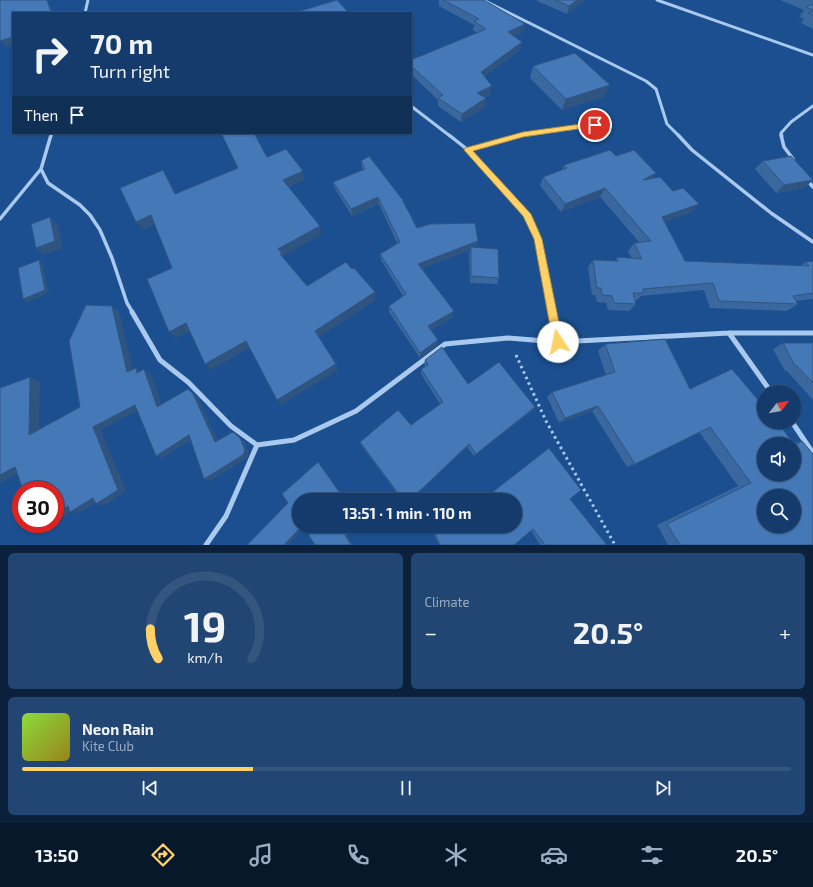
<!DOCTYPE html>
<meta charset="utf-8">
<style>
:root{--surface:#143b6b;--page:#214673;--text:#f1f3f6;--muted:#9dadc1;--line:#33557e;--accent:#ffd166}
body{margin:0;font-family:"Exo 2",sans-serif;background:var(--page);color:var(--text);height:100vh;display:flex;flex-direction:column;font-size:15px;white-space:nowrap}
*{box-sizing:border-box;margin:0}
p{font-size:13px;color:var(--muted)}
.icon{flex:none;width:22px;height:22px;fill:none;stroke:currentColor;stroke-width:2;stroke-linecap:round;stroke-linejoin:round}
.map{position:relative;height:545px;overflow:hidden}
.side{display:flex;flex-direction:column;gap:8px;padding:8px;background:#0b203b;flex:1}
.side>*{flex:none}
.hud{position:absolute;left:12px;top:12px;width:400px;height:122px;border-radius:0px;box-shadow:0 1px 3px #0004,0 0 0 1px var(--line);background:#143b6b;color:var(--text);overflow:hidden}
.needle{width:26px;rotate:59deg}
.tools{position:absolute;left:757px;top:385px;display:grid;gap:8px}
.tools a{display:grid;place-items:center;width:44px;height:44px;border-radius:50%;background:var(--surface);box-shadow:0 1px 3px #0004,0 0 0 1px var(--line);font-size:20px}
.speed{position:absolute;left:12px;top:481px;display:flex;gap:8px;font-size:20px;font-weight:700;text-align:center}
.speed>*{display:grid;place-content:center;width:52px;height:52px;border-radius:50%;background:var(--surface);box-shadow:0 1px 3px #0004,0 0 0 1px var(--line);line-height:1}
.speed .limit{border:6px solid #d22;background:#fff;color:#111}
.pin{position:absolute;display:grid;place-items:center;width:34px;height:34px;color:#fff;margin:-17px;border:2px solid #fff;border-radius:50%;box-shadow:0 1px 4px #0007}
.me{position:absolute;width:44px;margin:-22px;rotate:349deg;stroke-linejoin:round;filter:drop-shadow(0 0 3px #0008)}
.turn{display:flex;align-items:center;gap:14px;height:84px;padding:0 12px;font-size:18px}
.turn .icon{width:52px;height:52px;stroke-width:2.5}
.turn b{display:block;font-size:28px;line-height:34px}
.then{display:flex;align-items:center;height:38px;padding:0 12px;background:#0003;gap:8px;font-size:15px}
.big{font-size:30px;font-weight:700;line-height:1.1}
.side .card{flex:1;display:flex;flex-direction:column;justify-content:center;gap:6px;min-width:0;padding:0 14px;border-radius:6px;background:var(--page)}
.side .dial{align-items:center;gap:0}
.dial svg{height:104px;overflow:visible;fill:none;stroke:var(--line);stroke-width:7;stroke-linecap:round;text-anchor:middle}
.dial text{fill:var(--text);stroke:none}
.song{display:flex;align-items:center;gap:12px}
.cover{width:48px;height:48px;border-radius:6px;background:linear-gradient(135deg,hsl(90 70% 55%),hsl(50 70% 35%))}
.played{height:4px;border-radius:2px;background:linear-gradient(90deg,var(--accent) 30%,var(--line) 30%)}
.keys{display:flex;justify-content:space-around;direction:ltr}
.heat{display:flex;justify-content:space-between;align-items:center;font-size:22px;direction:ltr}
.side .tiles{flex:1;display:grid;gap:8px;grid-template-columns:1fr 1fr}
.card:last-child{grid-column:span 2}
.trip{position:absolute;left:292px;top:493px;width:230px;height:40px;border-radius:20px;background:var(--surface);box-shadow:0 1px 3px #0004,0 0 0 1px var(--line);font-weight:700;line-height:40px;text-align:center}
.tabs{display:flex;height:64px;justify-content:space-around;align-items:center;background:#08182b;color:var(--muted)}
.tabs .icon{width:28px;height:28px}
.tabs .active{color:var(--accent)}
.tabs b{font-size:18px;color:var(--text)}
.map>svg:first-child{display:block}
</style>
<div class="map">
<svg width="813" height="545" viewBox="0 0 813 545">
<rect width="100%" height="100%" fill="#1b4f8f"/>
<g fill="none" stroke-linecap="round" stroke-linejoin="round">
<path stroke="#a9c9ee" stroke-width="3" stroke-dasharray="2.5 3.5" stroke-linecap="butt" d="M 516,355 L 546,421 L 615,545"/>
<path stroke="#a9c9ee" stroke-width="3" d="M 657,0 L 813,55
M 485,1 L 646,81 L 656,89 L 667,124 L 679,136
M 85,13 L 88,0
M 411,106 L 450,136
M 51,136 L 52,133
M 519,136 L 595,125
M 782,136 L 781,133 L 791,122 L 813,106"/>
<path stroke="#a9c9ee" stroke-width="3.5" d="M 51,135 L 41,169 L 48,183 L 80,205 L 90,215 L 100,230 L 112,258 L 127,303 L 133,313
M 449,135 L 468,150 L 527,214 L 538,239 L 552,313
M 678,135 L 692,150 L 771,213 L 813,242
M 781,135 L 784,147 L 793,159
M 468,150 L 523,135
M 807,180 L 813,187
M 0,219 L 41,169"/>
<path stroke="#a9c9ee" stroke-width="5" d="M 132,312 L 160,360 L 188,382 L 231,426 L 257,445 L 294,440 L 356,411 L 445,344 L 508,338 L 558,342 L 729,333 L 813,333
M 552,312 L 558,342
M 729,333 L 771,392
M 792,422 L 813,453
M 206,545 L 226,516 L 257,445"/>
</g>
<path fill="#3a679d" d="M 439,0 L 484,0 L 523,32 L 514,36 L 522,42 L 520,50 L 485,76 L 490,95 L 485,97 L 485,107 L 461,122 L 438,106 L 438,100 L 411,74 L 411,60 L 477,33 L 473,30 L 474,25 L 439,6 Z
M 537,0 L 585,0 L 567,14 L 537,1 Z
M 780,0 L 813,0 L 813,29 L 801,23 L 804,19 L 799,17 L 804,10 Z
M 533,66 L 605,96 L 562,110 L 530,78 Z
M 616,156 L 656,173 L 652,178 L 692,212 L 664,222 L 685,261 L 800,266 L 806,262 L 813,261 L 813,299 L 796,301 L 798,304 L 787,311 L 710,308 L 704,290 L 641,296 L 637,300 L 635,300 L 636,304 L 629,311 L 608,310 L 606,303 L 597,302 L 595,295 L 592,295 L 588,267 L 593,260 L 615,261 L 617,257 L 632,259 L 628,251 L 634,243 L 639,242 L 600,197 L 561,212 L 540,186 L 543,177 L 562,170 L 564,165 Z
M 361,161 L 417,228 L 478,241 L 476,247 L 475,248 L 499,278 L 497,284 L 470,283 L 469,255 L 470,250 L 422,268 L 453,317 L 431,330 L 437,345 L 420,358 L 389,312 L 389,306 L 403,296 L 381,260 L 380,254 L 397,243 L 379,204 L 352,216 L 335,189 L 333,182 L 362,170 Z
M 763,161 L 805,188 L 776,193 L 755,169 Z
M 783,343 L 813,343 L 813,400 L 787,371 L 785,371 L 773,349 Z
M 605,344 L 794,443 L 802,441 L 813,545 L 668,545 L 657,525 L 738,486 L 699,432 L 635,464 L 627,467 L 592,411 L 559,423 L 547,397 L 552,392 L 606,375 L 598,351 Z
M 425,360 L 468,384 L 532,411 L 474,456 L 467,447 L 411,500 L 402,500 L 361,445 L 360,442 L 411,425 L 440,404 L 421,374 L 421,369 L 425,366 L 424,365 Z
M 549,448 L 570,499 L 607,545 L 540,545 L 531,531 L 514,545 L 439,545 L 434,535 L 493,496 L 491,493 Z"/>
<path fill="#305480" d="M 47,0 L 48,0 L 53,13 L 45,13 Z
M 577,0 L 585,0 L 567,14 L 569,6 Z
M 525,24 L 523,32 L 507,40 L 508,32 Z
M 13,37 L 13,44 L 5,47 L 0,41 Z
M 522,42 L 520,50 L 480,80 L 481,72 Z
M 610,85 L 605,96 L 562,110 L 566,99 Z
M 492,86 L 490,95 L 476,101 L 477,93 Z
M 486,98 L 485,107 L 461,122 L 462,114 Z
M 163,170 L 168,179 L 181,202 L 175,194 Z
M 303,171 L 305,180 L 285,189 L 283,180 Z
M 656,173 L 650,182 L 643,180 Z
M 813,180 L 805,188 L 776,193 L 784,185 Z
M 605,188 L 600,197 L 561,212 L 565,204 Z
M 378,197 L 379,204 L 352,216 L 351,209 Z
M 699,204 L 692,212 L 656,226 L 662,217 Z
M 151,215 L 158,223 L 143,230 L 136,222 Z
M 50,217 L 58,225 L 63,248 L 44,255 L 36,248 Z
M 320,226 L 322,234 L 283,256 L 285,261 L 284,262 L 278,249 Z
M 478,241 L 476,247 L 471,249 L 471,247 L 470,250 L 418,270 L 418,264 Z
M 39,260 L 43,264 L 49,293 L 28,302 L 23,299 Z
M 375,292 L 376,300 L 318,338 L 315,331 Z
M 112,306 L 119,311 L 134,377 L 127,372 Z
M 454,311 L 453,317 L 428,332 L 428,326 Z
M 186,323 L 192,330 L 176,338 L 169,332 Z
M 438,340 L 437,345 L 420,358 L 420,353 Z
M 246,341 L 251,347 L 211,370 L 205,364 Z
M 336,364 L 338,370 L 281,405 L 277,400 Z
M 136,368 L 142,372 L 137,373 Z
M 144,369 L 151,374 L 164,411 L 157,407 Z
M 30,377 L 40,382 L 39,438 L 29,435 Z
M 188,389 L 193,393 L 198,398 L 220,445 L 215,442 Z
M 135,405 L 142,408 L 101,430 L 126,491 L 104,506 L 96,504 L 93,427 Z
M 598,406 L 592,411 L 559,423 L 565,418 Z
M 535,407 L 532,411 L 474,456 L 476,454 Z
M 233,432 L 244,441 L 249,453 L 247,458 L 210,481 L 204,479 Z
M 189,435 L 194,438 L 162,458 L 156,456 Z
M 469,444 L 467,447 L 411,500 L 410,500 Z
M 318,462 L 321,465 L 346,500 L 345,500 Z
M 15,467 L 26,469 L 2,482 L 0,482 L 0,475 Z
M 93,498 L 102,499 L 79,513 L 70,512 L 55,523 L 55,515 L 68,506 Z
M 43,524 L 54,524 L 47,529 L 37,528 Z
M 302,526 L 306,526 L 288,545 L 284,545 Z
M 355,526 L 357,526 L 347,536 L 353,545 L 351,545 L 345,535 Z"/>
<path fill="#4478b7" stroke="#305480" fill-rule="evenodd" d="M 0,0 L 47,0 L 51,12 L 45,13 L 13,13 L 13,37 L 0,41 Z
M 337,0 L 349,13 L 293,13 Z
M 443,0 L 484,0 L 525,24 L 508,32 L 522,42 L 481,72 L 492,86 L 477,93 L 486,98 L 462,114 L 438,98 L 443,95 L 411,66 L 411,60 L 486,29 L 474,21 L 479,19 Z
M 555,0 L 577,0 L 569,6 Z
M 813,4 L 813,10 L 806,7 Z
M 813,11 L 813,15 L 808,13 Z
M 575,53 L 610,85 L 566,99 L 533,66 Z
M 221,133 L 254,133 L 267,157 L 286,149 L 303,171 L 283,180 L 320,226 L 278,249 L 282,253 L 280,254 L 307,286 L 346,262 L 352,269 L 354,268 L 375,292 L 315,331 L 336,364 L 277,400 L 246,341 L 205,364 L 186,323 L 169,332 L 147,279 L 172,268 L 151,215 L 136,222 L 120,188 L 163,170 L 175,194 L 238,168 Z
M 610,150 L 616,156 L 634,150 L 656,173 L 643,180 L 660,177 L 673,191 L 683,188 L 699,204 L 662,217 L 685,261 L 809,266 L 806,262 L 813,261 L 813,293 L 793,296 L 798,304 L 719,301 L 713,283 L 643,289 L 643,293 L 633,293 L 636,304 L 614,303 L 612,296 L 602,295 L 601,288 L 597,288 L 593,260 L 618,261 L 617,257 L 642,259 L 634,243 L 651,241 L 605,188 L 565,204 L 543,177 L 567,168 L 564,165 Z
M 369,156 L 402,199 L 417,228 L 430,224 L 475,223 L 478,241 L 418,264 L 454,311 L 428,326 L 438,340 L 420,353 L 389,306 L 406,294 L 380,254 L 400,242 L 378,197 L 351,209 L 333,182 L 365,169 L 361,161 Z
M 791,156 L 813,180 L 784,185 L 763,161 Z
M 50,217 L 55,241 L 36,248 L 31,224 Z
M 471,247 L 498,249 L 499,278 L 471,276 Z
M 39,260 L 45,290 L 23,299 L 18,268 Z
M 86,305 L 112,306 L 127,372 L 136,368 L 137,373 L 144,369 L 157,407 L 188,389 L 193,394 L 215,442 L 233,432 L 240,438 L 245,450 L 243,455 L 204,479 L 189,435 L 156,456 L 135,405 L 93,427 L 118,490 L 96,504 L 93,498 L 70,512 L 68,506 L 55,515 L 55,490 L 23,490 L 15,467 L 0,475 L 0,388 L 30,377 L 29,435 L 80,407 L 69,341 Z
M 665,339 L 690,389 L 732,369 L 764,407 L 764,422 L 777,422 L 795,445 L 802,441 L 813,454 L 813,545 L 680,545 L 667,524 L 751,483 L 710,427 L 635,464 L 598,406 L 565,418 L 552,392 L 615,372 L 605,344 ZM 764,444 L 794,444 L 794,474 L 764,474 ZM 764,496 L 794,496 L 794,526 L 764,526 Z
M 783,343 L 813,343 L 813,383 L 797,366 L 795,366 Z
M 442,347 L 468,384 L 499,362 L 535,407 L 476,454 L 469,444 L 410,500 L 403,500 L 360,442 L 398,410 L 411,425 L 443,402 L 421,369 L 428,365 L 425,360 Z
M 549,448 L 581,490 L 570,499 L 607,545 L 545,545 L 533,529 L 514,545 L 440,545 L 435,534 L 448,526 L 515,526 L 515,500 L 486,500 L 495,494 L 494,491 Z
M 318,462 L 345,500 L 299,500 L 299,526 L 302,526 L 284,545 L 247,545 L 288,503 L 282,494 Z
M 35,524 L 43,524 L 37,528 Z
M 303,526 L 355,526 L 345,535 L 351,545 L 315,545 Z"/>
<path fill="#ffd166" stroke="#a68842" d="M 595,122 L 599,125 L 598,126 L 523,137 L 473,151 L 531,214 L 542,239 L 563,342 L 561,346 L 558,347 L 554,346 L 553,342 L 534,239 L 523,216 L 464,150 L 465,148 L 523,132 Z"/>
</svg>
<div class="tools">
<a><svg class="needle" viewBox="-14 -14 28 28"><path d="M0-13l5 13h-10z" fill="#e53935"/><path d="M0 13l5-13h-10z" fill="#9dadc1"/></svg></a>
<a><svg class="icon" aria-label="sound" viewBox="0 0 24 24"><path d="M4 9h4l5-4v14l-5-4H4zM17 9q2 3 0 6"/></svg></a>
<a><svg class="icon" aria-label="search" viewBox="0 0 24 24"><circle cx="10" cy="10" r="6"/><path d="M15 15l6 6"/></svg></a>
</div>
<div class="speed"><div class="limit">30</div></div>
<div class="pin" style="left:595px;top:125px;background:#d93025"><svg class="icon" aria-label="arrive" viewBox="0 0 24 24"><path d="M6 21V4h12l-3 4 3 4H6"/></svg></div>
<svg class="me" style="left:558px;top:342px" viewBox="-20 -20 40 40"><circle r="19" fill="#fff"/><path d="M0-13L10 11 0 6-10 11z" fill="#ffd166"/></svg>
<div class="trip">13:51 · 1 min · 110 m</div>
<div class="hud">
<div class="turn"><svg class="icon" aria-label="right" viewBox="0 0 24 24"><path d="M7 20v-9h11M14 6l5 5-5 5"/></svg><div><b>70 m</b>Turn right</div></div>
<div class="then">Then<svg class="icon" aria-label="arrive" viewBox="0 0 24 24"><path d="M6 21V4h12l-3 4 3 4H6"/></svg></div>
</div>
</div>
<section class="side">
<div class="tiles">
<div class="card dial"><svg viewBox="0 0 100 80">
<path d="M14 69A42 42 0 1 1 86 69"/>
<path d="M14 69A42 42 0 0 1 8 46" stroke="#ffd166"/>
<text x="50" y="56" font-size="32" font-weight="700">19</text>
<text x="50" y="72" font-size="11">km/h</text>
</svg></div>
<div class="card"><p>Climate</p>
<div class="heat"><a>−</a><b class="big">20.5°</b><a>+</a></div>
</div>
<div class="card">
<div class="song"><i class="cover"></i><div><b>Neon Rain</b><p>Kite Club</p></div></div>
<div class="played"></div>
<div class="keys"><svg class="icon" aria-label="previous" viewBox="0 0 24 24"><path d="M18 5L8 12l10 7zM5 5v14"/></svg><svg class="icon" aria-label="pause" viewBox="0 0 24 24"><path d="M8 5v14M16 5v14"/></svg><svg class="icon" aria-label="next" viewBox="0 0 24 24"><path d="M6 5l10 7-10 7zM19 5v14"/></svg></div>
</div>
</div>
</section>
<nav class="tabs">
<b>13:50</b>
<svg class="icon active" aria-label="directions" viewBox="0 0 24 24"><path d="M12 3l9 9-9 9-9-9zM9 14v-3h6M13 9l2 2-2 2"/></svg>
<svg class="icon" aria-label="music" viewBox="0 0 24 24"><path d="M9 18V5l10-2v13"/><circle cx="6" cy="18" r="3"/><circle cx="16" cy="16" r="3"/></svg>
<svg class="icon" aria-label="phone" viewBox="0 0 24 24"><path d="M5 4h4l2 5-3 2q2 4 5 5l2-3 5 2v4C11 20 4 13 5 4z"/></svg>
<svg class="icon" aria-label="climate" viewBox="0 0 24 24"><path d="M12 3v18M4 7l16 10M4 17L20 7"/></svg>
<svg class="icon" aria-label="car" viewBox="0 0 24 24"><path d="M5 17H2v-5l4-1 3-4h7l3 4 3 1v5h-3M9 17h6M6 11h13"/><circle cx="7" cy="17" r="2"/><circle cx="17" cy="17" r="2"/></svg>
<svg class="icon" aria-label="filters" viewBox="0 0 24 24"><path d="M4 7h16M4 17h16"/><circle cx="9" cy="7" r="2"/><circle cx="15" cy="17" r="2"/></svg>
<b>20.5°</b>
</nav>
